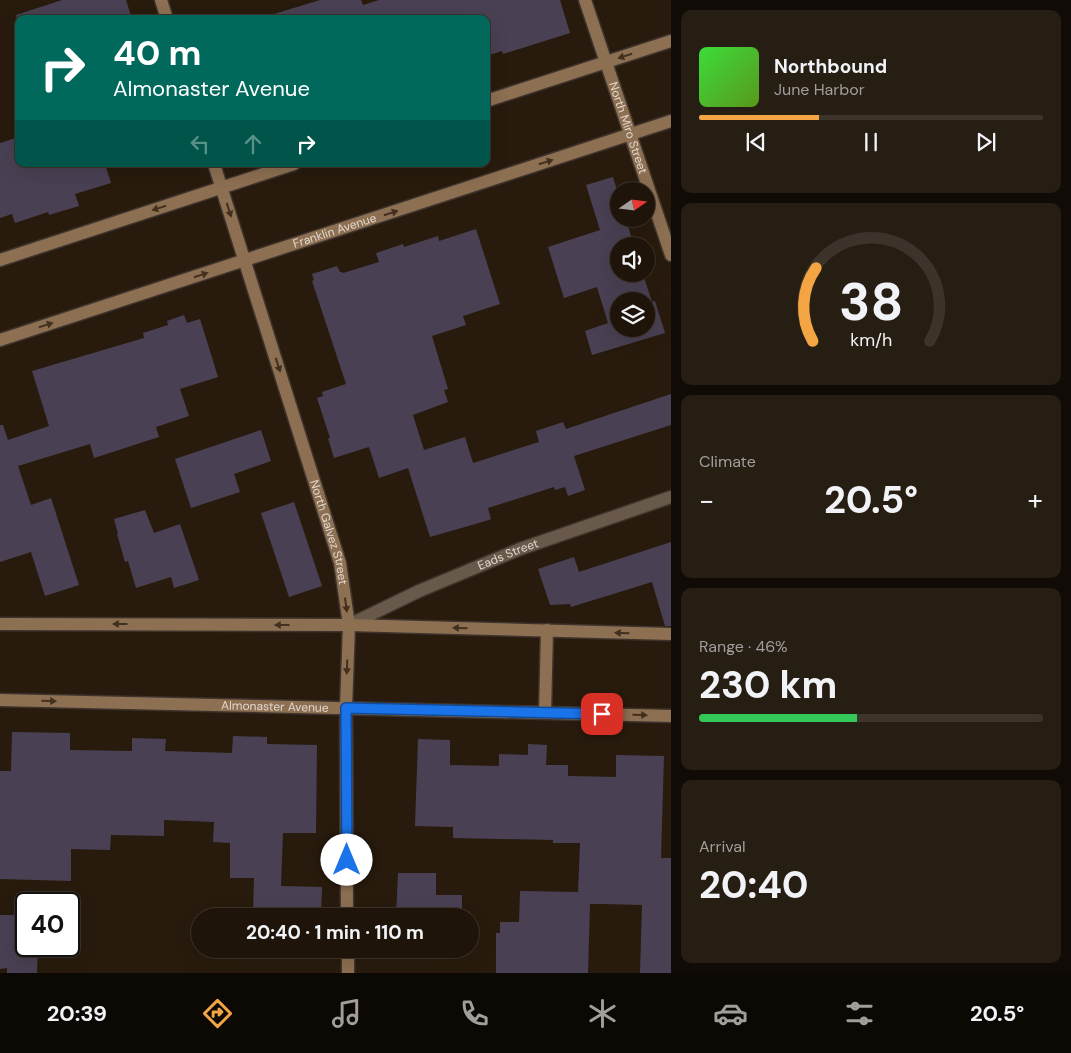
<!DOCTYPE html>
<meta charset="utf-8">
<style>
:root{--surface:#1e140a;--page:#261d13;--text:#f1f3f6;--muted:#a19e9c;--line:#3c332b;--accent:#f3a443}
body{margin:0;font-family:"DM Sans",sans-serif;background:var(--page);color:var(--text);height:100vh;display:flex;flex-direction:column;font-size:19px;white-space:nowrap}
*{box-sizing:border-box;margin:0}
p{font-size:16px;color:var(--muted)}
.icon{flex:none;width:28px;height:28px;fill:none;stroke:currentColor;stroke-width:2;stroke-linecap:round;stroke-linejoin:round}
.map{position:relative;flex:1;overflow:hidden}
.side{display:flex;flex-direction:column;gap:10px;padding:10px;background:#100b06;width:400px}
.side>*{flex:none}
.guide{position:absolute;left:15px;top:15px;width:475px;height:152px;border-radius:10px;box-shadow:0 5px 20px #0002,0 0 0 1px var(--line);background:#00695c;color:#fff;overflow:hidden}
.needle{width:32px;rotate:76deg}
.controls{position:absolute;left:610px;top:182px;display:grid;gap:10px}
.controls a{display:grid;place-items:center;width:45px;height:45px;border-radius:50%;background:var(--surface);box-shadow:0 5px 20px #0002,0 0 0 1px var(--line);font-size:25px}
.speed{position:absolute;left:15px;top:892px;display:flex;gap:10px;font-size:25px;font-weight:700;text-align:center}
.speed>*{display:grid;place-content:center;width:65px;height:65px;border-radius:50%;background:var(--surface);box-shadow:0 5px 20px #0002,0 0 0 1px var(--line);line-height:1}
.speed .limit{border:2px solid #111;border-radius:8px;background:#fff;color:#111}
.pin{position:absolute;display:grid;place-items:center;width:42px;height:42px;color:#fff;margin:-21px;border-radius:10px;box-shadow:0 2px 8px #0006}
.me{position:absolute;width:55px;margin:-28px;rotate:0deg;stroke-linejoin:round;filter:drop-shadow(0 0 4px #0008)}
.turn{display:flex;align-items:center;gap:18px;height:105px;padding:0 15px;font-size:22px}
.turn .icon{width:65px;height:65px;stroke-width:2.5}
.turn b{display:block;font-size:35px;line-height:42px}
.lanes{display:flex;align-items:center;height:48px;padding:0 15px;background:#0003;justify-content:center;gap:25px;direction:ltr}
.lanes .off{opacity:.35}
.big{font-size:38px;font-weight:700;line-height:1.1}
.side .tile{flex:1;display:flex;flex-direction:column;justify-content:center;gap:8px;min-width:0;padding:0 18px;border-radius:10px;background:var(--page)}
.side .dial{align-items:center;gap:0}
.dial svg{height:130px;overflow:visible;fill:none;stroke:var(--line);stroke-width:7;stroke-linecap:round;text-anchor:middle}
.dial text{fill:var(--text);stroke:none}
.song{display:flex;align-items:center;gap:15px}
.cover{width:60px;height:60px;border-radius:8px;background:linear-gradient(135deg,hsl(120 70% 55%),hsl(90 70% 35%))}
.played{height:5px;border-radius:2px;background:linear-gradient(90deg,var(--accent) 35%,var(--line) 35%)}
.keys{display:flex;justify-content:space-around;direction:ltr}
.heat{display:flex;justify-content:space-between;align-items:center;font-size:28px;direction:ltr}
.charge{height:8px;border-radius:4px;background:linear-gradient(90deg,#34c759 46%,var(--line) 0)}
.trip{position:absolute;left:191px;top:908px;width:288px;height:50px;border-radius:25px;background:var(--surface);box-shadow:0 5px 20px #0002,0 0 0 1px var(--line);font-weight:700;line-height:50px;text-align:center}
.menu{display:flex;height:80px;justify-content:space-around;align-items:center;background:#0c0804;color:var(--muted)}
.menu .icon{width:35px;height:35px}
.menu .on{color:var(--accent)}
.menu b{font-size:22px;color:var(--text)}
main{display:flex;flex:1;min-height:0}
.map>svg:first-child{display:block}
</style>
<main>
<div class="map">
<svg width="671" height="973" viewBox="0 0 671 973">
<rect width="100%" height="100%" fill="#281b0d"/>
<path fill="#494153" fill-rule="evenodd" d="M 62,0 L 126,0 L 132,19 L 17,19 L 16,15 Z
M 320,0 L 361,0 L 363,5 L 379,0 L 560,0 L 570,33 L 503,54 L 502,51 L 486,56 L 486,19 L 274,19 L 274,14 Z
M 19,137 L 19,164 L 105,164 L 111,183 L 75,194 L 79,206 L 49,215 L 48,212 L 15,223 L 12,214 L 0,218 L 0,143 Z
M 613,177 L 619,197 L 619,219 L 626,219 L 634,246 L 619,246 L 619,274 L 643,274 L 652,302 L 655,301 L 665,333 L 592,355 L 585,331 L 608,323 L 597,287 L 564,298 L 548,247 L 600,230 L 586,185 ZM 619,301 L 646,301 L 646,329 L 619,329 Z
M 476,229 L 500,304 L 463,316 L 466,325 L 432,336 L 448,389 L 444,390 L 448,402 L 413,415 L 424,450 L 465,437 L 473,463 L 539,442 L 536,431 L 563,422 L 566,429 L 671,394 L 671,425 L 574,456 L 585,490 L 568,496 L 565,487 L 555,490 L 554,487 L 488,508 L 491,519 L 489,520 L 430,537 L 408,468 L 379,478 L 369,447 L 334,458 L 328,438 L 330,438 L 317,398 L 323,396 L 322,392 L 346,384 L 312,281 L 314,280 L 312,274 L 337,266 L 340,272 L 342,272 L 343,273 L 379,262 L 376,253 L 403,244 L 404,247 L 438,236 L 439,241 Z
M 184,315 L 187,323 L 200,319 L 218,377 L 180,389 L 189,416 L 156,427 L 159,437 L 94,458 L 90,444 L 18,466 L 31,505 L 51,498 L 79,585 L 45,596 L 31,552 L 0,562 L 0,425 L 3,425 L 8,440 L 49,426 L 32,371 L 144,338 L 143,333 L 168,325 L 167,321 Z
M 261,430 L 271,461 L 234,474 L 240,492 L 191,508 L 175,459 Z
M 294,502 L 322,586 L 289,597 L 261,513 Z
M 145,510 L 154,533 L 180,524 L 199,580 L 174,588 L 171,577 L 136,588 L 128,561 L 125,562 L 117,534 L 118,534 L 114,519 Z
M 671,542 L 671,626 L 665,626 L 652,582 L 571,607 L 570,604 L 550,605 L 538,569 L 574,557 L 579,572 Z
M 12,732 L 70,733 L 70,750 L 132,751 L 132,738 L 166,739 L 165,751 L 232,753 L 233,736 L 267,737 L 267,744 L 317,745 L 316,833 L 283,833 L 281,886 L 322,887 L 321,916 L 253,913 L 254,878 L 230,878 L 230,843 L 213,842 L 214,822 L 164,820 L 164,836 L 111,835 L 110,850 L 71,849 L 71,881 L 0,879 L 0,771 L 11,771 Z
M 418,739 L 450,740 L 450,765 L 499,766 L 499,754 L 528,755 L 528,744 L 547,745 L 546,765 L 568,765 L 568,776 L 616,777 L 616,755 L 664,756 L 661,858 L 671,858 L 671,973 L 640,973 L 642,905 L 603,904 L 590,904 L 588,973 L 496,973 L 496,933 L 500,933 L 500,922 L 519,922 L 520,891 L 578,892 L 580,843 L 553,843 L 553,840 L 453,838 L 453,827 L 415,826 Z
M 398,873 L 436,873 L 436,895 L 462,895 L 462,916 L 396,916 Z
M 0,915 L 26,915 L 26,946 L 38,946 L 37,973 L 7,973 L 7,968 L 0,969 Z"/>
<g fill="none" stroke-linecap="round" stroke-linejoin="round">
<defs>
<g id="street">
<path id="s1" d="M 349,625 L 419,591 L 520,549 L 671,497"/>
</g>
<g id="secondary">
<path d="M 161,0 L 167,19"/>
<path id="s2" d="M 585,0 L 671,255"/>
<path d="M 486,101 L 671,41"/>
<path id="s3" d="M 214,164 L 340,563 L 349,625 L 346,708 L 347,916"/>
<path d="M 0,260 L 294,164"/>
<path id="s4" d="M 0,340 L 671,121"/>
<path d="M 0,624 L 349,625 L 671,634"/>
<path id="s5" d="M 0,700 L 671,716"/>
<path d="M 545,713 L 547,630"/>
<path d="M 348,949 L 348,973"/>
</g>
</defs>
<use href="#street" stroke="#3e342d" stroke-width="15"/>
<use href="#secondary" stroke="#3e342d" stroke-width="15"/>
<use href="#street" stroke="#69594a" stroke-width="12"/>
<use href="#secondary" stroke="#8d6f52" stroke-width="12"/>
</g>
<defs><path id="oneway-solid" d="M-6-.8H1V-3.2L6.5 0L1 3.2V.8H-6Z" transform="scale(1.25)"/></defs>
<g fill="#41301e">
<use href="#oneway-solid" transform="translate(625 56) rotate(162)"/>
<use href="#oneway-solid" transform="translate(546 162) rotate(-18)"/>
<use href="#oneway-solid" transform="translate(159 208) rotate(162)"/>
<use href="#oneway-solid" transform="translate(229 210) rotate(72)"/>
<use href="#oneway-solid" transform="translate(391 213) rotate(-18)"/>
<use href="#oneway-solid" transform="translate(201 275) rotate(-18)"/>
<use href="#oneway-solid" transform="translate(46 325) rotate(-18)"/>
<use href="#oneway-solid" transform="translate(278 365) rotate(72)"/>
<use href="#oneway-solid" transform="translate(346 605) rotate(82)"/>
<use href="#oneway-solid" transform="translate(120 624) rotate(-180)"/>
<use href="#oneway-solid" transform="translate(282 625) rotate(-180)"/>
<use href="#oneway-solid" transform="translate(460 628) rotate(-178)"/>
<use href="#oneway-solid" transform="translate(622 633) rotate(-178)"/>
<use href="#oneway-solid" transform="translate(347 667) rotate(92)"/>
<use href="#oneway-solid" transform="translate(49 701) rotate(1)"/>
<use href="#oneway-solid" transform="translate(640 715) rotate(1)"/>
</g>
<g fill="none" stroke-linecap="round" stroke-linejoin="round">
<defs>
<path id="route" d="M 347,860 L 346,708 L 602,714"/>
</defs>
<use href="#route" stroke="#114b97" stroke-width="12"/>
<use href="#route" stroke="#1a73e8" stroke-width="9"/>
</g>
<g text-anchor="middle" stroke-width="5" stroke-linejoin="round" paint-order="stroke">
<g font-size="12" fill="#e0d7ce" stroke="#281b0d">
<text dy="4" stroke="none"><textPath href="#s2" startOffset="135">North Miro Street</textPath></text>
<text dy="4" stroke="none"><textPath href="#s4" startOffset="352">Franklin Avenue</textPath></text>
<text dy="4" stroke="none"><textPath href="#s3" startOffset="386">North Galvez Street</textPath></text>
<text dy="4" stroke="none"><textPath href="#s1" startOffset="174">Eads Street</textPath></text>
<text dy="4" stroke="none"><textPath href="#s5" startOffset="275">Almonaster Avenue</textPath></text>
</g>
</g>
</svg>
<div class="controls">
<a><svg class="needle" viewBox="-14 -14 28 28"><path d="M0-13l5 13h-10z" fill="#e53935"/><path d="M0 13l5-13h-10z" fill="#a19e9c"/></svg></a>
<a><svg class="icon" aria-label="sound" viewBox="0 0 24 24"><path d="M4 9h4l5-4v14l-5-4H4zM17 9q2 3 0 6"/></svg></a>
<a><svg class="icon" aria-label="layers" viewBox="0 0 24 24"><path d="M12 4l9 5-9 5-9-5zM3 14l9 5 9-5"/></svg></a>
</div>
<div class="speed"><div class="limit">40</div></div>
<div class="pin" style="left:602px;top:714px;background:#d93025"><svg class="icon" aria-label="arrive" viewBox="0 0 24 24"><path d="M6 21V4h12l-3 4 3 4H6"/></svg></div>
<svg class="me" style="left:347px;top:860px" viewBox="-20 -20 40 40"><circle r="19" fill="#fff"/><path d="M0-13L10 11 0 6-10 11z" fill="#1a73e8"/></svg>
<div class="trip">20:40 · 1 min · 110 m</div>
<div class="guide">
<div class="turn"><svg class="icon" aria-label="right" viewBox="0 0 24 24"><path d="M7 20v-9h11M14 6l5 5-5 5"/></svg><div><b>40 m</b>Almonaster Avenue</div></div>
<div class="lanes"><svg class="icon off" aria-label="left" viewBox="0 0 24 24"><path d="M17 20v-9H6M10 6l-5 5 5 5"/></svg><svg class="icon off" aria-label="ahead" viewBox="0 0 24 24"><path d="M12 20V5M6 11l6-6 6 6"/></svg><svg class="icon" aria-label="right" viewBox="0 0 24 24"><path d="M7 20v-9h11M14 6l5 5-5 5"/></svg></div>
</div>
</div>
<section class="side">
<div class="tile">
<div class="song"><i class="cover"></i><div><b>Northbound</b><p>June Harbor</p></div></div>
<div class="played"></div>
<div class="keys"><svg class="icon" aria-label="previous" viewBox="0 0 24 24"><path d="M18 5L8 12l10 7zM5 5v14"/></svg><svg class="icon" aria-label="pause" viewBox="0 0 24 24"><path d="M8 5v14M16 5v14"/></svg><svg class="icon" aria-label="next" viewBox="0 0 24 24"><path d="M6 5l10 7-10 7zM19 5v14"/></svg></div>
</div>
<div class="tile dial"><svg viewBox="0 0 100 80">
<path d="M14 69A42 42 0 1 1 86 69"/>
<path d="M14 69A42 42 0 0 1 16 24" stroke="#f3a443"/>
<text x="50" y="56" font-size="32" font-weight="700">38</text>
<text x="50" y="72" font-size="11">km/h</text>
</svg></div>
<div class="tile"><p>Climate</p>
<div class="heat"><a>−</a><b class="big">20.5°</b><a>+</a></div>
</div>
<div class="tile"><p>Range · 46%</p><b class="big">230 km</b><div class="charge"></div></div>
<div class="tile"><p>Arrival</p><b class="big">20:40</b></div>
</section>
</main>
<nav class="menu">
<b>20:39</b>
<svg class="icon on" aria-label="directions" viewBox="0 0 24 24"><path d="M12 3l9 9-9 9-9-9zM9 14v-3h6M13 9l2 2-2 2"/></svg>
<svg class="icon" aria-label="music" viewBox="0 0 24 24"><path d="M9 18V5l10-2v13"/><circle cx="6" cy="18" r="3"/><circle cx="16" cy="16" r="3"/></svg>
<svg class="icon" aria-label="phone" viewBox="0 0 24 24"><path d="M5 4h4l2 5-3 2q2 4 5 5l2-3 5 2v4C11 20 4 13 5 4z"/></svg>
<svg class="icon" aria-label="climate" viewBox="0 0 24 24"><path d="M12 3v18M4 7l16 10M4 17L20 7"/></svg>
<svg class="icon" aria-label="car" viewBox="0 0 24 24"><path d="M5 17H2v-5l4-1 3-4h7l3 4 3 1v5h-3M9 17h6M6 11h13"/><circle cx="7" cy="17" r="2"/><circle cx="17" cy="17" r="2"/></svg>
<svg class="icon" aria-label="filters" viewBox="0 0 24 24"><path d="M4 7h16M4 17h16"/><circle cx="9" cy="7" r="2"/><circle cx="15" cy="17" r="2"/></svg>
<b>20.5°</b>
</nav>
